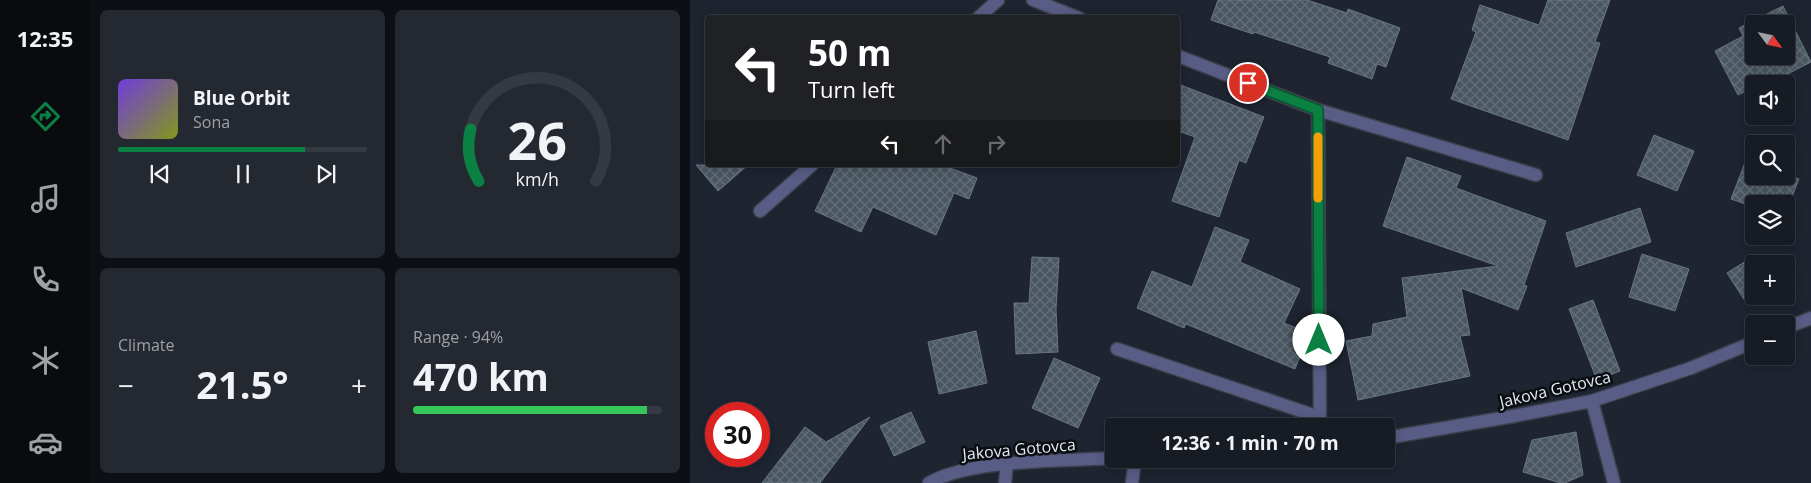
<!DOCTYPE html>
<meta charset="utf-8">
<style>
:root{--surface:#161b24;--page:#232831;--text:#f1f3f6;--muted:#9ea1a6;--line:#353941;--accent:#0b8043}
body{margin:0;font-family:"Open Sans",sans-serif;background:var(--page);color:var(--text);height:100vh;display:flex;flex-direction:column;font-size:19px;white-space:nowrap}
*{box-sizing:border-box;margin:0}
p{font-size:16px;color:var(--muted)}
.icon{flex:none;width:28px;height:28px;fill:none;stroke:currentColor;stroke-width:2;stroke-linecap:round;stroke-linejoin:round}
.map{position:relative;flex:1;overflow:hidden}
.panel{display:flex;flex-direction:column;gap:10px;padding:10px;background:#0c0f14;width:600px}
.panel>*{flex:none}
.hud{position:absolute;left:15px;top:15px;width:475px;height:152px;border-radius:5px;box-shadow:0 2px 12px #0003,0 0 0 1px var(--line);background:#202124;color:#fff;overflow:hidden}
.needle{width:32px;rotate:123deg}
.fabs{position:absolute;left:1055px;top:15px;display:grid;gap:10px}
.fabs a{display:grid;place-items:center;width:50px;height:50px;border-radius:5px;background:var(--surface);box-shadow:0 2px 12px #0003,0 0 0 1px var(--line);font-size:25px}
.speed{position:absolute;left:15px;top:402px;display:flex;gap:10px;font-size:25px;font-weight:700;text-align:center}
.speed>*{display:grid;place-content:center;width:65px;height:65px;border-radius:50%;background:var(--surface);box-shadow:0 2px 12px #0003,0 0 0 1px var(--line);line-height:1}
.speed .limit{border:8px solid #d22;background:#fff;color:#111}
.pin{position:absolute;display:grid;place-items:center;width:42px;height:42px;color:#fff;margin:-21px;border:2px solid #fff;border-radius:50%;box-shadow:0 1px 5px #0007}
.me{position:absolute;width:55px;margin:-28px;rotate:0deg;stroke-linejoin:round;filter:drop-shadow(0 0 4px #0008)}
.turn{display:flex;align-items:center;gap:18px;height:105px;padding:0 20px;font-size:22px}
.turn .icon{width:65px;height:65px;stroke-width:2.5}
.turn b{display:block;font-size:35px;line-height:42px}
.lanes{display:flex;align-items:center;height:48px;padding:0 20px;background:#0003;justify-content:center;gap:25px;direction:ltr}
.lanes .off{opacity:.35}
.big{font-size:38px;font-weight:700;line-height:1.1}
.panel .widget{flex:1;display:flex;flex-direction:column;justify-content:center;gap:8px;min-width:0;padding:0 18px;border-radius:8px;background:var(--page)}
.panel .dial{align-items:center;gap:0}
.dial svg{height:130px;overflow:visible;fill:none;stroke:var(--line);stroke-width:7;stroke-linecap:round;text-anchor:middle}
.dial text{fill:var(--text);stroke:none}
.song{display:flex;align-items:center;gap:15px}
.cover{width:60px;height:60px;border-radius:8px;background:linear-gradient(135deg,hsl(260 70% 55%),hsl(70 70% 35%))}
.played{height:5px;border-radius:2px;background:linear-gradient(90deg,var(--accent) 75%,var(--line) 75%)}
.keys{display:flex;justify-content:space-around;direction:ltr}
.heat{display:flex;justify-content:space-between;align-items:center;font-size:28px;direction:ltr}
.charge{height:8px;border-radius:4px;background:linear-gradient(90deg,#34c759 94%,var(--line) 0)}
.panel .tiles{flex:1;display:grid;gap:10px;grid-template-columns:repeat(2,1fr)}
.trip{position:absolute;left:415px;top:418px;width:290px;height:50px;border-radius:5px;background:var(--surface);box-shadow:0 2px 12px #0003,0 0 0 1px var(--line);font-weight:700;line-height:50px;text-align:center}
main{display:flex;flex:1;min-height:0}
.tab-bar{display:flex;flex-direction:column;width:90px;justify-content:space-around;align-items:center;background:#090b0e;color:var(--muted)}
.tab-bar .icon{width:35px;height:35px}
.tab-bar .on{color:var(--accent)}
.tab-bar b{font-size:22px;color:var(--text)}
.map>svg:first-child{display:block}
</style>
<main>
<nav class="tab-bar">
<b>12:35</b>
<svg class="icon on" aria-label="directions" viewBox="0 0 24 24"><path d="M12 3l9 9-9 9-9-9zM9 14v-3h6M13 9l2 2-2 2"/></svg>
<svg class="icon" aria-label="music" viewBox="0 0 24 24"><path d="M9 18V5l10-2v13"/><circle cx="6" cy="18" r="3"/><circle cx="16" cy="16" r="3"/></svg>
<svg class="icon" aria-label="phone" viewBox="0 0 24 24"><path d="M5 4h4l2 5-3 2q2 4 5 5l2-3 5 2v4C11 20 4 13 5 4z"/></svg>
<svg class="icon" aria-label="climate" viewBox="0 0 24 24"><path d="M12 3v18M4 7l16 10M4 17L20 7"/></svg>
<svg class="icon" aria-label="car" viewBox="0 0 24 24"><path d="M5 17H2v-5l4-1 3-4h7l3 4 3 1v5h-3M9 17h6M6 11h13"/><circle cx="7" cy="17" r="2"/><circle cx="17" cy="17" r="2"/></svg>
</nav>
<section class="panel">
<div class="tiles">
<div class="widget">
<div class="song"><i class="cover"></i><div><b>Blue Orbit</b><p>Sona</p></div></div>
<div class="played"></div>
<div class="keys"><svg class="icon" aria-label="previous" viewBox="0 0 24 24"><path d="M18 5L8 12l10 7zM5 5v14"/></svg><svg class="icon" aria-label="pause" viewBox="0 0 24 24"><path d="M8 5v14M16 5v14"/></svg><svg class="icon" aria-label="next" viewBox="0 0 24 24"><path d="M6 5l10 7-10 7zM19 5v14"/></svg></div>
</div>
<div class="widget dial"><svg viewBox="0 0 100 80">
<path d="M14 69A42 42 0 1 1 86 69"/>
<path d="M14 69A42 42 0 0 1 9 37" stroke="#0b8043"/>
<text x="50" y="56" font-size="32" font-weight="700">26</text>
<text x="50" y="72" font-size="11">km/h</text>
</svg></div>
<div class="widget"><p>Climate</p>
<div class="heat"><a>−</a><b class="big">21.5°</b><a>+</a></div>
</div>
<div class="widget"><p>Range · 94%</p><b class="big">470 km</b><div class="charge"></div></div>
</div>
</section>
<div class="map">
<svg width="1121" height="483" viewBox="0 0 1121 483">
<defs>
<pattern id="building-cross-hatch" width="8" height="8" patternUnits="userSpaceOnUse" patternTransform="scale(1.25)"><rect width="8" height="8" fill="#4a5761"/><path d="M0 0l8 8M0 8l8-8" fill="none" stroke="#646f78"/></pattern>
</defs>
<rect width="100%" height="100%" fill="#1e2430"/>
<path fill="url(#building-cross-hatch)" stroke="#687681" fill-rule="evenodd" d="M 528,0 L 617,0 L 657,13 L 658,9 L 710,28 L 696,67 L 687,64 L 682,79 L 638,63 L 640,57 L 564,32 L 563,34 L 521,20 Z
M 858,0 L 920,0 L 905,42 L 910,43 L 878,140 L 761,99 L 786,32 L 782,30 L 790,5 L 849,25 Z
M 1093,6 L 1121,62 L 1078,84 L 1064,84 L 1064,87 L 1048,95 L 1025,51 L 1053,36 L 1049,28 ZM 1064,24 L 1096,24 L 1096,56 L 1064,56 Z
M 488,84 L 574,117 L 556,163 L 549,160 L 529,217 L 482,201 L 505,137 L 488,131 Z
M 964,135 L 1004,151 L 987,191 L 947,175 Z
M 717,157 L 771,176 L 766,188 L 856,221 L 834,285 L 837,286 L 828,310 L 771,288 L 780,335 L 770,336 L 780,376 L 668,400 L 656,341 L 682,336 L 683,324 L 717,317 L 712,278 L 808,266 L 693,226 Z
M 1056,160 L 1064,163 L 1064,176 L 1096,176 L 1096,175 L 1109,179 L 1096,212 L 1096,204 L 1064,204 L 1064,207 L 1041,199 Z
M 6,165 L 58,165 L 28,191 Z
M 147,165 L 252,165 L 287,178 L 279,199 L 264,193 L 246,235 L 183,207 L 171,232 L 125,211 Z
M 950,208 L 961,242 L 886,267 L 876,233 Z
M 525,227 L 559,240 L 550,262 L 610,289 L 594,323 L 619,333 L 605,369 L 496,324 L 494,328 L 447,308 L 462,271 L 502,287 Z
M 952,254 L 999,269 L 985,311 L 939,297 Z
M 1064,256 L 1069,264 L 1064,264 L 1064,296 L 1069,296 L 1057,304 L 1037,273 Z
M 342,257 L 369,258 L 366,309 L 368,352 L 326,354 L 324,303 L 339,303 Z
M 903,300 L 930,371 L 907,380 L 879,309 Z
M 286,331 L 297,383 L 249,394 L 238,342 Z
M 364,358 L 410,378 L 388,428 L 342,408 Z
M 221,412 L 235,442 L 204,456 L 190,426 Z
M 180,417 L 130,483 L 72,483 L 115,427 L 136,442 Z
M 886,432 L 893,475 L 875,483 L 871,483 L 833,472 L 842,440 Z"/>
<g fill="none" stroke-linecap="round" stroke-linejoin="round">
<defs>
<path id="minor" d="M 343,0 L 389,18
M 288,18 L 308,0
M 488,56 L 628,110 L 846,175
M 628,110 L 630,426
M 70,211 L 122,165
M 1096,328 L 1121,318
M 427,349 L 629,417
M 902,401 L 924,483
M 696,438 L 824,416 L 902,401 L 1001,368 L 1064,342
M 239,483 C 280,459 374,461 424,458
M 315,483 L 317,464
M 442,483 L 445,459"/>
</defs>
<use href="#minor" stroke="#3a404b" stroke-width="15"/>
<use href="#minor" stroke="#595d85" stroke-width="12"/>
</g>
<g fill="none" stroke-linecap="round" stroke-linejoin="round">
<defs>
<path id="route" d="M 558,83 L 628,110 L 629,340"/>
</defs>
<use href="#route" stroke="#07532c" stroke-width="12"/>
<use href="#route" stroke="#0b8043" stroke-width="9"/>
<path stroke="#f59e0b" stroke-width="9" d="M 628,137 L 628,198"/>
</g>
<g text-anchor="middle" stroke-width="5" stroke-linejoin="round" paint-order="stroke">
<g font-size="16" fill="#e5eaf2" stroke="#0a0e13">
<text transform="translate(865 389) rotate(-13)" y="6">Jakova Gotovca</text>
<text transform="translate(329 449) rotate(-5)" y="6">Jakova Gotovca</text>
</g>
</g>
</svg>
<div class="fabs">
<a><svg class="needle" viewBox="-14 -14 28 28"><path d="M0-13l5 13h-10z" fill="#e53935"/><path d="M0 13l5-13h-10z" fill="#9ea1a6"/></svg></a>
<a><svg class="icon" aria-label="sound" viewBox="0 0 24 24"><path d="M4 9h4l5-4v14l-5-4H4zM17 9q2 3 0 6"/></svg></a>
<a><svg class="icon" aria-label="search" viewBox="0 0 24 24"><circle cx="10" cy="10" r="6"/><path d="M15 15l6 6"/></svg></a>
<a><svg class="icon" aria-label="layers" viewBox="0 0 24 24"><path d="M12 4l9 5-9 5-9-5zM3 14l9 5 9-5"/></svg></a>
<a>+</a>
<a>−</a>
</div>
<div class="speed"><div class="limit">30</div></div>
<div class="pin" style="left:558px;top:83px;background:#d93025"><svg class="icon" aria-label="arrive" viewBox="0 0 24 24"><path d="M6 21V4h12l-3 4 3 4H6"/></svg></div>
<svg class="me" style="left:629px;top:340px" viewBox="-20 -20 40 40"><circle r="19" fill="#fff"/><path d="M0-13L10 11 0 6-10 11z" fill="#0b8043"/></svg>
<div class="trip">12:36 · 1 min · 70 m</div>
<div class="hud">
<div class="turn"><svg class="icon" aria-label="left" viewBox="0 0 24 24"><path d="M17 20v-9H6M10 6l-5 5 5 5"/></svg><div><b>50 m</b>Turn left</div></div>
<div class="lanes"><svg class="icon" aria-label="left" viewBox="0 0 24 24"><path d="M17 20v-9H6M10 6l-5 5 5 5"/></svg><svg class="icon off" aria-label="ahead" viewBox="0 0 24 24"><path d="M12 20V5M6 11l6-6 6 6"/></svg><svg class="icon off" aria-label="right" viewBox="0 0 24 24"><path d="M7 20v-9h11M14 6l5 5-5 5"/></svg></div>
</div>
</div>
</main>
